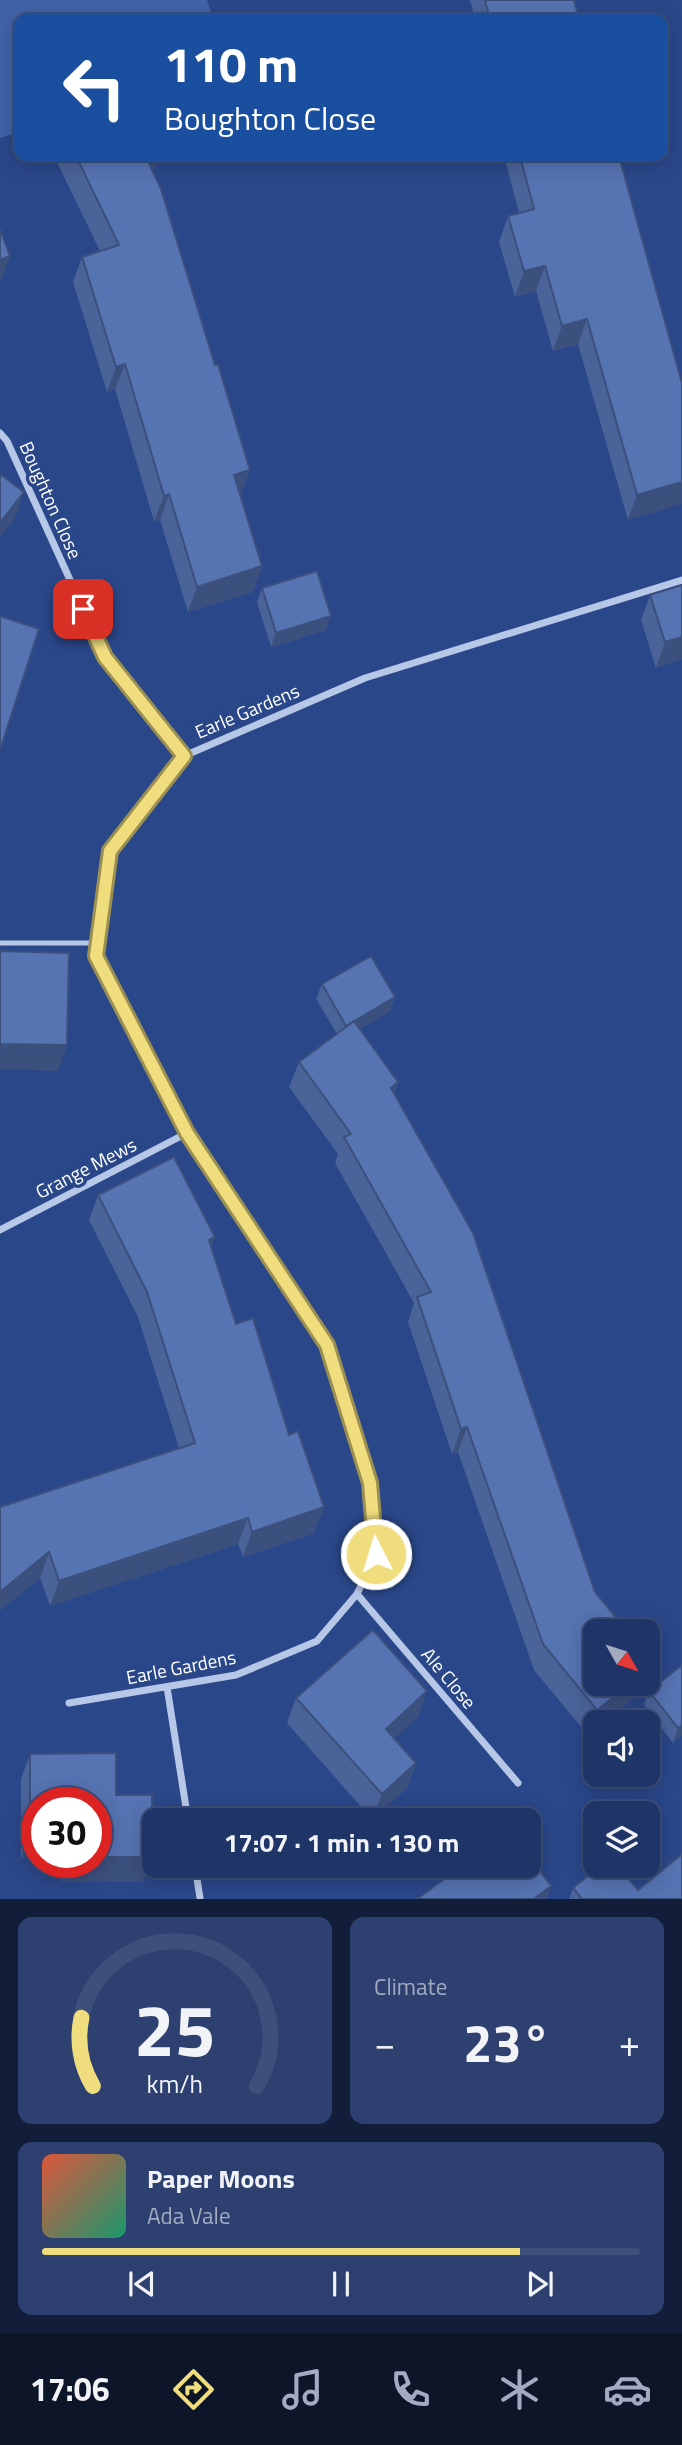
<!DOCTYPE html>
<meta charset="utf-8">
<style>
:root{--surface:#203567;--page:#2d4070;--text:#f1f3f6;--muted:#a2abc0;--line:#3d507b;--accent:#efdd7e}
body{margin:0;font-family:"Titillium Web",sans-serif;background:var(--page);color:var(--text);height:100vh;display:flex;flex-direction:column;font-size:26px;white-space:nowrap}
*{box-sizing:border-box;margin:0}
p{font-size:23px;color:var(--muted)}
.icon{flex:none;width:38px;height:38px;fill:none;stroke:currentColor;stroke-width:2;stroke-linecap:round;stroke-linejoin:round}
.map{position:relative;height:1899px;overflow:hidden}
.side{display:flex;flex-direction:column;gap:18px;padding:18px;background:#121d39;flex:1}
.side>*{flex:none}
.banner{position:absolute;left:14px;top:14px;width:654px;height:147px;border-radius:14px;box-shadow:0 4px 18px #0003,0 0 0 2px var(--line);background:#1a4fa0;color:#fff;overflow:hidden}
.needle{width:46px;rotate:129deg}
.fabs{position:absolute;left:583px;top:1619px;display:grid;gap:14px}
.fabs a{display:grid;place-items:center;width:77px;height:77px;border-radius:14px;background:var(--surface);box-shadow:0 4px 18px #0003,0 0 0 2px var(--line);font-size:35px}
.speed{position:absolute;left:21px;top:1787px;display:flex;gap:14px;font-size:35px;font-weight:700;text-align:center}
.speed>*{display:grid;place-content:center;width:91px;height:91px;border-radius:50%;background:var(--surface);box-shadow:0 4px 18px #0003,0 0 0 2px var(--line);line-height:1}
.speed .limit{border:10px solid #d22;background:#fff;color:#111}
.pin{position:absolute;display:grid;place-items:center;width:60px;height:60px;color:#fff;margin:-30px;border-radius:14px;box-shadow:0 4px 10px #0006}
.me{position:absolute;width:77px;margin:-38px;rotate:355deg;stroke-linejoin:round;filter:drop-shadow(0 0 5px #0008)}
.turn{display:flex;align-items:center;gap:24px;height:147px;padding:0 35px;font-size:32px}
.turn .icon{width:91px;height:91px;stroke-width:2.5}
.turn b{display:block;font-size:49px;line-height:60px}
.big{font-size:52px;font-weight:700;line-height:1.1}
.side .card{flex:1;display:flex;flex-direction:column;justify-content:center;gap:10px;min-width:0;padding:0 24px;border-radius:14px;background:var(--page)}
.side .dial{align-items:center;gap:0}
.dial svg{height:182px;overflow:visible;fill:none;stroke:var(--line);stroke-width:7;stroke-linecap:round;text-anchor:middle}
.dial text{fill:var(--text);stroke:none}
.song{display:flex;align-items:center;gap:21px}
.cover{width:84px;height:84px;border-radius:10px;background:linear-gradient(135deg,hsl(10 70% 55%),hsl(160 70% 35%))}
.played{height:7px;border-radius:4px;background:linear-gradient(90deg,var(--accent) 80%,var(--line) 80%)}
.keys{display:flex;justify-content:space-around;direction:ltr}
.heat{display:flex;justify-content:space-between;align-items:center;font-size:38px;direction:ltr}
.side .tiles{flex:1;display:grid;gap:18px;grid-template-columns:1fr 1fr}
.card:last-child{grid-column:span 2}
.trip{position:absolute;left:142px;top:1808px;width:399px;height:70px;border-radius:14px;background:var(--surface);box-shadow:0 4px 18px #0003,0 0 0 2px var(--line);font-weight:700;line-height:70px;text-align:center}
.tab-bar{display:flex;height:112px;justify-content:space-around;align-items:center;background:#0d1529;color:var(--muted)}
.tab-bar .icon{width:49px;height:49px}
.tab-bar .on{color:var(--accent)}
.tab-bar b{font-size:32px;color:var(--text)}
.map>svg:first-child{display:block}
</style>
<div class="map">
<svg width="682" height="1899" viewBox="0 0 682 1899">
<rect width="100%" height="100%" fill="#2a4789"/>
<path fill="#4262a7" d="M 0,0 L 207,0 L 213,19 L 19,19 L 19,132 L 0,138 Z"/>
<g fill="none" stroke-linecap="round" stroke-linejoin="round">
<path stroke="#b7c7e8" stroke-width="5" d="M 0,943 L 98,943"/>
<path stroke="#b7c7e8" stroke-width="7" d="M 0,433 L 7,441 L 105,657 L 184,756
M 0,1230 L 187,1133
M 357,1594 L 518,1783
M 167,1687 L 188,1820
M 69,1703 L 236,1675 L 317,1641 L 357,1594 L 376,1554 L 370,1484 L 327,1345 L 187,1133 L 96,956 L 109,851 L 184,756 L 365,678 L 682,580
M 195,1866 L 200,1898"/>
</g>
<path fill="#4a6399" d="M 470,0 L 574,0 L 579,19 L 475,19 Z
M 54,156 L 159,156 L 153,172 L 240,496 L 262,566 L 253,592 L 188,612 L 160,520 L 154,521 L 115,389 L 107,392 L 73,282 L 82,257 L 100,251 Z
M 504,156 L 619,156 L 682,383 L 628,520 L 578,344 L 553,351 L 536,291 L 515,297 L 499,242 L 508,216 L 519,213 Z
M 262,588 L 326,630 L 271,647 L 257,602 Z
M 650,595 L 682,659 L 656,668 L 641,620 Z
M 322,984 L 395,997 L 390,1011 L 360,1029 L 398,1082 L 394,1094 L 595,1592 L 645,1689 L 604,1722 L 595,1722 L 595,1729 L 588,1735 L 534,1670 L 458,1452 L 452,1454 L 408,1322 L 414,1303 L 335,1163 L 338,1154 L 289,1087 L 299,1062 L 337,1034 L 316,999 Z
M 98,1195 L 211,1247 L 236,1324 L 324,1507 L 314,1533 L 243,1557 L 238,1544 L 50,1606 L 40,1578 L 0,1610 L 0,1507 L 179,1448 L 138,1317 L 89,1220 Z
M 682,1665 L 682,1735 L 673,1743 L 644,1705 L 649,1691 Z
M 296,1698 L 418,1717 L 394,1738 L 416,1763 L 407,1788 L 372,1819 L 287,1723 Z
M 30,1754 L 116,1795 L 143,1882 L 62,1882 L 62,1862 L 96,1862 L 96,1802 L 37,1802 L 37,1858 L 21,1858 L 21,1779 Z
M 573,1888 L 638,1890 L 682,1899 L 569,1899 Z"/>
<path fill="#3c507d" d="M 148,156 L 159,156 L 152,175 L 146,157 Z
M 10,256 L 1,281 L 0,281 L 0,260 Z
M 545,266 L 536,291 L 515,297 L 524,271 Z
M 587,319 L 578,344 L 553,351 L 562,326 Z
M 125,364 L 115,389 L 107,392 L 116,367 Z
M 250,470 L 241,495 L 234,475 Z
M 682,482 L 682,504 L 628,520 L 637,495 Z
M 24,492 L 15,518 L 0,537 L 0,523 Z
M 169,494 L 160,520 L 154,521 L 164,496 Z
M 262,566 L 253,592 L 188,612 L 197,587 Z
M 331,616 L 326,630 L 271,647 L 276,633 Z
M 682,637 L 682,659 L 656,668 L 665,642 Z
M 395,997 L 390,1011 L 341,1041 L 346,1026 Z
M 0,1044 L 67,1045 L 58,1071 L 0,1069 Z
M 398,1082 L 389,1107 L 391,1088 Z
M 215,1237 L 206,1262 L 209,1240 Z
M 467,1427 L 458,1452 L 452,1454 L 461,1429 Z
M 324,1507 L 314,1533 L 243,1557 L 252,1532 Z
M 248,1518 L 238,1544 L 50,1606 L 59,1581 Z
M 49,1552 L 40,1578 L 0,1610 L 0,1592 Z
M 654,1664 L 648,1682 L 648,1669 Z
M 630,1684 L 647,1684 L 645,1689 L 604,1722 L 595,1722 L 595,1729 L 588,1735 L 597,1710 Z
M 427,1691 L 418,1717 L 377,1754 L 386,1729 Z
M 682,1725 L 682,1735 L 673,1743 L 678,1728 Z
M 416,1763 L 407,1788 L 372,1819 L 382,1794 Z
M 30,1832 L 37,1832 L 37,1858 L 21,1858 Z
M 96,1857 L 152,1857 L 143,1882 L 62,1882 L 69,1862 L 96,1862 Z
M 551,1886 L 547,1899 L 534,1899 Z"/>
<path fill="#5673b2" stroke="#3c507d" stroke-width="2" d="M 485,0 L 574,0 L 579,19 L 490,19 Z
M 76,156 L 148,156 L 146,157 L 161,189 L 215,365 L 218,364 L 250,470 L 234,475 L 262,566 L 197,587 L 169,494 L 164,496 L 125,364 L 116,367 L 82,257 L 119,245 Z
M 520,156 L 619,156 L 682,383 L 682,482 L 637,495 L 587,319 L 562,326 L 545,266 L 524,271 L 508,216 L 534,209 Z
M 0,229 L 10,256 L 0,260 Z
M 0,474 L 24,492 L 0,523 Z
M 317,571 L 331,616 L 276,633 L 262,588 Z
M 682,585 L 682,637 L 665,642 L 650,595 Z
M 0,616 L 39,629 L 0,750 Z
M 0,951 L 69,953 L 67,1045 L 0,1044 Z
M 371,956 L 395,997 L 346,1026 L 322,984 Z
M 354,1021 L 398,1082 L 391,1088 L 473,1233 L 595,1592 L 627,1631 L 595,1631 L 595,1684 L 630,1684 L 597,1710 L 543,1644 L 467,1427 L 461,1429 L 417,1297 L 431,1292 L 344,1137 L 351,1134 L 299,1062 Z
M 174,1157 L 215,1237 L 209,1240 L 236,1324 L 253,1318 L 289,1435 L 298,1431 L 324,1507 L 252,1532 L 248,1518 L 59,1581 L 49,1552 L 0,1592 L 0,1507 L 195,1443 L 147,1292 L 98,1195 Z
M 373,1630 L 427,1691 L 386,1729 L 416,1763 L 382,1794 L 296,1698 Z
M 648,1656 L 654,1664 L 648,1669 Z
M 682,1665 L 682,1725 L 678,1728 L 649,1691 Z
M 116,1753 L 116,1795 L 152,1795 L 152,1857 L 96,1857 L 96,1802 L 37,1802 L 37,1832 L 30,1832 L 30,1754 Z
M 682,1854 L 682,1899 L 582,1899 L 573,1888 L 600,1866 L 618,1866 L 638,1890 Z
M 528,1855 L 551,1886 L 534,1899 L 417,1899 L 462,1866 L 528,1866 Z"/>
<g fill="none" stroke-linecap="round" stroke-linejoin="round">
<defs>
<path id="route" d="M 83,609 L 105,657 L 184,756 L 110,851 L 96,956 L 187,1133 L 327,1345 L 370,1483 L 376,1554"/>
</defs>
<use href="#route" stroke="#9b9052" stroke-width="18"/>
<use href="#route" stroke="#efdd7e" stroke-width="12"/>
</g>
<g text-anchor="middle" stroke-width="7" stroke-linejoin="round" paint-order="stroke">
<g font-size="19" fill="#fff" stroke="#2a4789">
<text transform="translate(51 500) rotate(66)" y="7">Boughton Close</text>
<text transform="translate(247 711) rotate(-23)" y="7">Earle Gardens</text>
<text transform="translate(86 1168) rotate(-27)" y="7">Grange Mews</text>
<text transform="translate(181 1667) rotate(-11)" y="7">Earle Gardens</text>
<text transform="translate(449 1678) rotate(50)" y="7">Ale Close</text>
</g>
</g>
</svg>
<div class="fabs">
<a><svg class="needle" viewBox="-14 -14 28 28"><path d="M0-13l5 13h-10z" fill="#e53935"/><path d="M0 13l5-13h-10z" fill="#a2abc0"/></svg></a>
<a><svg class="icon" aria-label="sound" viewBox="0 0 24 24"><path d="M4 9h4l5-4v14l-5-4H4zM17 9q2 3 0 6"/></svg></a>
<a><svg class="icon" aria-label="layers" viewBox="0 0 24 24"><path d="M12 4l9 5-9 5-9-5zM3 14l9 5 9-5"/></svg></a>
</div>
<div class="speed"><div class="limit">30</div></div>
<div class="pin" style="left:83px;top:609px;background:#d93025"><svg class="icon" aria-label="arrive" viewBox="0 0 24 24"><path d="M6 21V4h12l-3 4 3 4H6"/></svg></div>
<svg class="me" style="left:376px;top:1554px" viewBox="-20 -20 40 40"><circle r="17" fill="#efdd7e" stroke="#fff" stroke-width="3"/><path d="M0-11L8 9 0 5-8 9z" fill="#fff"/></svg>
<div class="trip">17:07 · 1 min · 130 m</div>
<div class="banner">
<div class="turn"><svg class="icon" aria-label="left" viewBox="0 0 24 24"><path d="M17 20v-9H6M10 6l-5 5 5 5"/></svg><div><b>110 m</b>Boughton Close</div></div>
</div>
</div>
<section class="side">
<div class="tiles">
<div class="card dial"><svg viewBox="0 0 100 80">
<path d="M14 69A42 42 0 1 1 86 69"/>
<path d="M14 69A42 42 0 0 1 9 39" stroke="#efdd7e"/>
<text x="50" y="56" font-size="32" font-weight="700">25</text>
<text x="50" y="72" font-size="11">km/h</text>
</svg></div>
<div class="card"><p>Climate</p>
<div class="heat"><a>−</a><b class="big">23°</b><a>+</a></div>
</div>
<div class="card">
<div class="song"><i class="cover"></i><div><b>Paper Moons</b><p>Ada Vale</p></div></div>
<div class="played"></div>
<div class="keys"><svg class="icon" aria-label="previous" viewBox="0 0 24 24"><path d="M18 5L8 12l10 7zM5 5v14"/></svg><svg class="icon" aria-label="pause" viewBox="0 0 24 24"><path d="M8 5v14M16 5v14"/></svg><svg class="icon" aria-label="next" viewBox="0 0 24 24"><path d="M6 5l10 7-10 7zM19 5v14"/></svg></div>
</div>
</div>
</section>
<nav class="tab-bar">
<b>17:06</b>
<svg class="icon on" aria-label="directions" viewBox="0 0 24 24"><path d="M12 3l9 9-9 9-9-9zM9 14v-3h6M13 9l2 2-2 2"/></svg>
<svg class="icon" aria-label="music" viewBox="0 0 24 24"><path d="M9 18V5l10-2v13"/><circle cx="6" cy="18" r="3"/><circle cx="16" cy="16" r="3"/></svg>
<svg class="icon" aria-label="phone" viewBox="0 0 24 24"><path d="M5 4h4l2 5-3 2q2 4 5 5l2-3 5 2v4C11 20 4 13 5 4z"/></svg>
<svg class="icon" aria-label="climate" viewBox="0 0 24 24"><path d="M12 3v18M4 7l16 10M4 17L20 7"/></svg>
<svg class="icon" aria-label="car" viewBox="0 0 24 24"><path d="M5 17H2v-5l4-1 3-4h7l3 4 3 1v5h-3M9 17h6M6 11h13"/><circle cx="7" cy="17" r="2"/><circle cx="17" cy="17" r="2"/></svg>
</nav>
